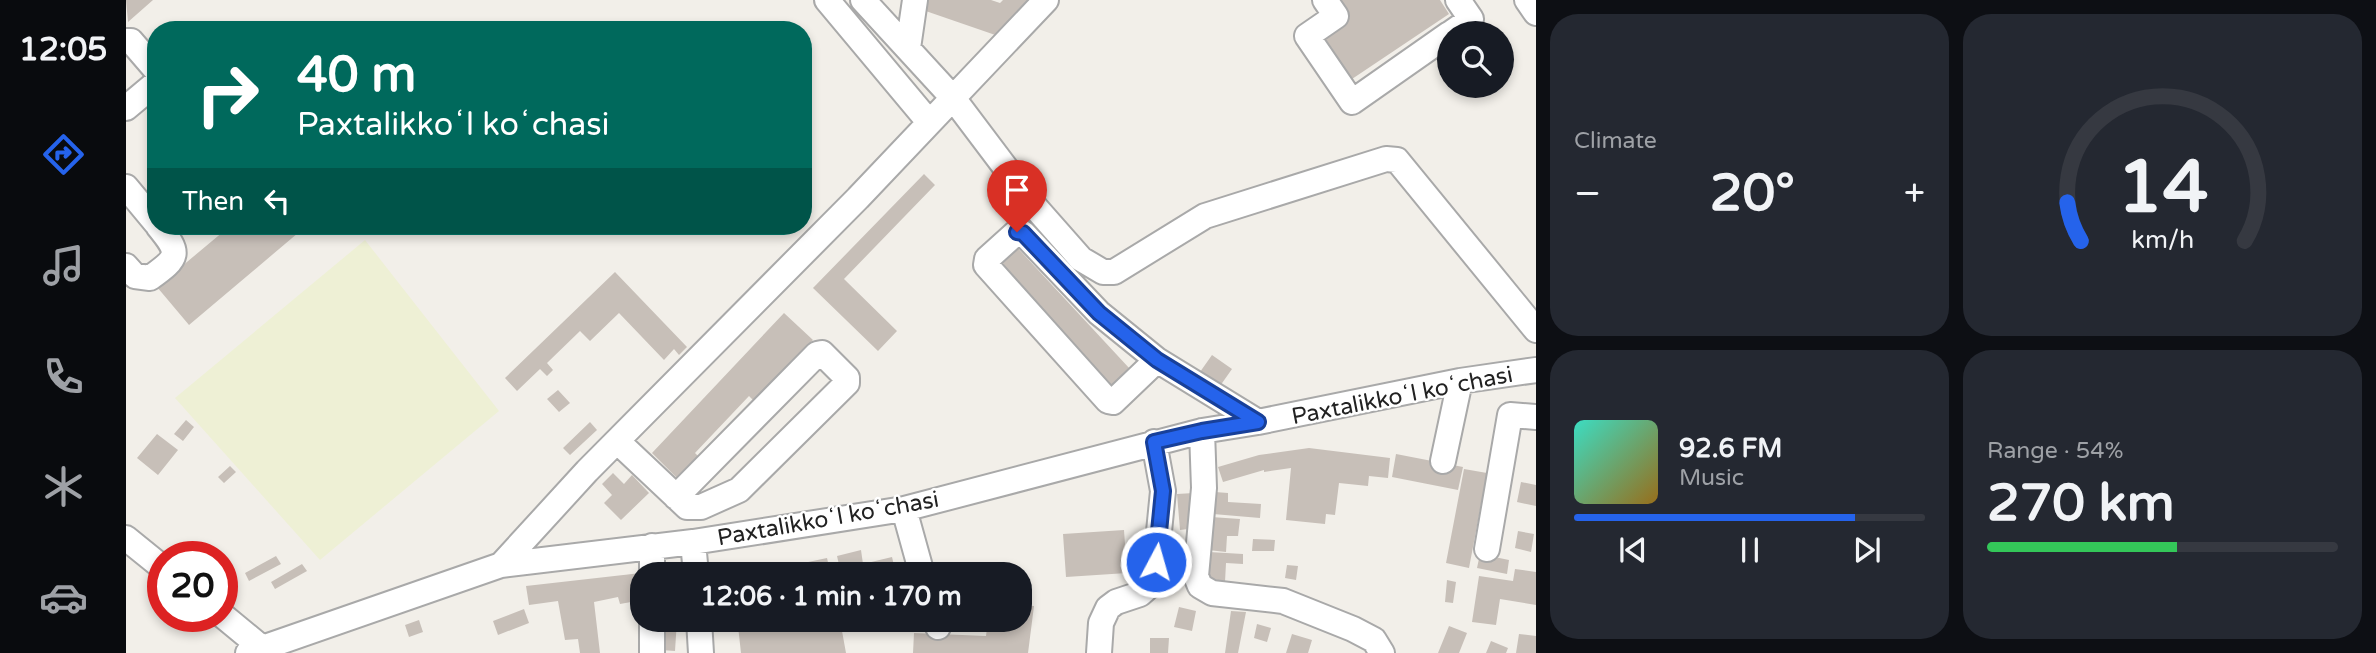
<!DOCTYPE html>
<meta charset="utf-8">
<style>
:root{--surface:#171b24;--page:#242831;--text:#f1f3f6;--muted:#9ea1a6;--line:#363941;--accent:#2563eb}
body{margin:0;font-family:"Varela Round",sans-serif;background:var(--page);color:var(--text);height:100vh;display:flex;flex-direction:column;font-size:26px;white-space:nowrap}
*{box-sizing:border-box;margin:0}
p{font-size:23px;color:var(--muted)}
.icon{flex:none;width:38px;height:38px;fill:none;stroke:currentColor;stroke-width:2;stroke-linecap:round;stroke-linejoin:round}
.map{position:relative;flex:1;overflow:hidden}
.details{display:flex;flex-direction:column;gap:14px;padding:14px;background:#0d0f14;width:840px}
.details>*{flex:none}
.top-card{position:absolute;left:21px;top:21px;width:665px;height:214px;border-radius:28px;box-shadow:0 4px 10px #0003;background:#00695c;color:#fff;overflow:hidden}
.controls{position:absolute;left:1311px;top:21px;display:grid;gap:14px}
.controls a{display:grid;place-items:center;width:77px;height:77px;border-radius:50%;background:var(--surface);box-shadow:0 4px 10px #0003;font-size:35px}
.speed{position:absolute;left:21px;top:541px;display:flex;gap:14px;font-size:35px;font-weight:700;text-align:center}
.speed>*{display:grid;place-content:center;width:91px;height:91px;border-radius:50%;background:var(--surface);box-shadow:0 4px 10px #0003;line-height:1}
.speed .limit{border:10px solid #d22;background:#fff;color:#111}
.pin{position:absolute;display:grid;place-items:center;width:60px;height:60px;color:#fff;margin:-72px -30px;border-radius:50% 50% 50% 0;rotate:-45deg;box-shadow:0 0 7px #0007}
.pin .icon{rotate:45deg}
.me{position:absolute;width:77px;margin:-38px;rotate:6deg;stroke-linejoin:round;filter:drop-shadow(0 0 5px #0008)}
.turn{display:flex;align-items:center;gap:24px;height:147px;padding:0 35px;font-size:32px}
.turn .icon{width:91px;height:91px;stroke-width:2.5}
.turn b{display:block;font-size:49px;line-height:60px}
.then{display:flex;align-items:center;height:66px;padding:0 35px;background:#0003;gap:14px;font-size:26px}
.big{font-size:52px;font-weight:700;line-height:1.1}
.details .card{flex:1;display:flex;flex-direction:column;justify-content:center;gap:10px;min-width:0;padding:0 24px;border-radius:28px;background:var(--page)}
.details .dial{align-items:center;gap:0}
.dial svg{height:182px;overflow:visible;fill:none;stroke:var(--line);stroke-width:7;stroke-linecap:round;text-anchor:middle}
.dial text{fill:var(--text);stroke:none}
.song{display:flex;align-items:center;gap:21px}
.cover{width:84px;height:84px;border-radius:10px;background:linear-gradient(135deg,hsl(170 70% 55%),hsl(40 70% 35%))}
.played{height:7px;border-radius:4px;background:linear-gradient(90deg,var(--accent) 80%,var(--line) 80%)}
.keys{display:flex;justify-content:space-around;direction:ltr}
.heat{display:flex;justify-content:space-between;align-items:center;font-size:38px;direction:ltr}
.charge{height:10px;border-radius:5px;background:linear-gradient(90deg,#34c759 54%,var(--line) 0)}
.details .tiles{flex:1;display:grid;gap:14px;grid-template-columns:repeat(2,1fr)}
.trip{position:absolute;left:504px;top:562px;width:402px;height:70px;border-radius:28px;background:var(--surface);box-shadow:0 4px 10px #0003;font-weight:700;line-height:70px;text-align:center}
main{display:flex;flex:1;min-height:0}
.tabs{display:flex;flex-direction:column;width:126px;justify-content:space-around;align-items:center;background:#090b0e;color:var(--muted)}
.tabs .icon{width:49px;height:49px}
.tabs .on{color:var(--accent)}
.tabs b{font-size:32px;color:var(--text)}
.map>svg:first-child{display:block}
</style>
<main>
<nav class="tabs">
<b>12:05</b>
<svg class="icon on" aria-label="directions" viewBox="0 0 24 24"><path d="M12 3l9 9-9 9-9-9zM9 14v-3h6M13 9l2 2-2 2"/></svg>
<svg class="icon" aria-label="music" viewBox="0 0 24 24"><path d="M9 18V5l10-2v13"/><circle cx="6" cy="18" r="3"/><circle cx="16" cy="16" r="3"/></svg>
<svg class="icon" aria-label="phone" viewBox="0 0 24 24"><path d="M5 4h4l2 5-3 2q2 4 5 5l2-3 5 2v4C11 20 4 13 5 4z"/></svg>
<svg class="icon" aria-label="climate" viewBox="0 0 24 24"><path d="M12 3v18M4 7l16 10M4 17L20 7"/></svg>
<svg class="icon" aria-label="car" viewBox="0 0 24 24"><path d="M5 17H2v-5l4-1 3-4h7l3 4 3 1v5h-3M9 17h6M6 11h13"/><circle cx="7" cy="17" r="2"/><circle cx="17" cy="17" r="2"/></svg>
</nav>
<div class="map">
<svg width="1410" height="653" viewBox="0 0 1410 653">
<rect width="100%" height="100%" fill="#f2efe9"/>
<path fill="#eef0d5" d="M 239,240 L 373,411 L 194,560 L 49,398 Z"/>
<path fill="#c7bfb8" d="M 0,0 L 27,0 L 2,22 Z
M 794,0 L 865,0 L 874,3 L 877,0 L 912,0 L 878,38 L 791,8 Z
M 1213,0 L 1314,0 L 1323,14 L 1226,79 L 1197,35 L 1224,17 Z
M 798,174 L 809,185 L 718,279 L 771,331 L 752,351 L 687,288 Z
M 104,226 L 166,226 L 172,233 L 63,325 L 31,287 Z
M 888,244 L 1004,369 L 986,386 L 870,261 Z
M 489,272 L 561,347 L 553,355 L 548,349 L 538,360 L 493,313 L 464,341 L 454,331 L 421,363 L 427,370 L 421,376 L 414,369 L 391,391 L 379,378 Z
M 658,313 L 687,340 L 628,401 L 623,396 L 569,453 L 573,457 L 552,479 L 526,453 Z
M 1086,355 L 1106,369 L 1094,386 L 1074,372 Z
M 432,390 L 444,403 L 433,412 L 421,399 Z
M 60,420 L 68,427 L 57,441 L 48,434 Z
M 464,422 L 471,430 L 444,455 L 437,448 Z
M 31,434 L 52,450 L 32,475 L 11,458 Z
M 1183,448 L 1264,458 L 1262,478 L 1243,476 L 1242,486 L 1213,483 L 1209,515 L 1200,514 L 1199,524 L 1160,520 L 1165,468 L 1138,472 L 1138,470 L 1097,482 L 1092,467 L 1133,455 Z
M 1270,454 L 1337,467 L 1332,490 L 1266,477 Z
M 104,466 L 110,472 L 98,483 L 92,477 Z
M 1338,469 L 1361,473 L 1343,568 L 1320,563 Z
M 487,473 L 498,484 L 506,475 L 523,493 L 495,520 L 478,503 L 486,495 L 476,484 Z
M 1395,482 L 1410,485 L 1410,506 L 1391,502 Z
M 1089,492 L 1102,493 L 1102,502 L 1135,504 L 1134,518 L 1087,514 Z
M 1068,493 L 1070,528 L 1054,530 L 1051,494 Z
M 1085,517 L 1114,519 L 1112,536 L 1101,536 L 1100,552 L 1082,550 Z
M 998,530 L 1001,573 L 940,577 L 937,534 Z
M 1392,531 L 1408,534 L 1405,552 L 1389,548 Z
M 1127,539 L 1149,540 L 1148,551 L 1126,551 Z
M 735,550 L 737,564 L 766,557 L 770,574 L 655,574 L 654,568 L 701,558 L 704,571 L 714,569 L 711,556 Z
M 1083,552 L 1117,554 L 1117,564 L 1100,563 L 1099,582 L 1081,581 Z
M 1354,554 L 1383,560 L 1381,574 L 1351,568 Z
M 150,556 L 155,564 L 123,581 L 119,573 Z
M 176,564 L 181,571 L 149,589 L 145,582 Z
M 1161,565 L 1172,566 L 1170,580 L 1159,578 Z
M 1389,569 L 1410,572 L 1410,605 L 1374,599 L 1370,625 L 1346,622 L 1353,576 L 1387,581 Z
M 515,573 L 516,600 L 494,604 L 492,597 L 468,602 L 474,653 L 454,653 L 452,639 L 439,640 L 432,601 L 403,605 L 400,586 Z
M 1321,580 L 1330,582 L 1327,603 L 1319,602 Z
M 894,605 L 908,606 L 902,653 L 787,653 L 788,633 L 860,636 L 862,620 L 894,620 Z
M 1053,607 L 1070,611 L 1066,631 L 1048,627 Z
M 398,609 L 403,623 L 372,635 L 367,621 Z
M 1105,611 L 1120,612 L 1112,653 L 1099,653 Z
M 293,620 L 297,632 L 283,637 L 279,625 Z
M 537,620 L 551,620 L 549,651 L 535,650 Z
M 588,620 L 714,620 L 720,653 L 615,653 L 612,626 L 590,630 Z
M 1131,624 L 1145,628 L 1141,642 L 1128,638 Z
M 1323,626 L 1341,633 L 1333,653 L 1312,653 Z
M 1166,634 L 1186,640 L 1182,653 L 1160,653 Z
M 1393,634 L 1410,636 L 1410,653 L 1390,653 Z
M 1024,638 L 1043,638 L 1042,653 L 1024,653 Z
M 1365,641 L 1382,648 L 1380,653 L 1360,653 Z"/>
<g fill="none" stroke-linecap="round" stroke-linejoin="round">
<defs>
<path id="minor" d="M 701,0 L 803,122
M 737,0 L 827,98 L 910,208 L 955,259 L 977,272 L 988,272 L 1079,216 L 1260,159 L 1271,160 L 1410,330
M 1199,0 L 1210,16 L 1181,36 L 1226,102 L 1323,34
M 1401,0 L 1410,13
M 1325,33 L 1345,19 L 1332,0
M 0,41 L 5,41 L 30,70
M 782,48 L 789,0
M 0,108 L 30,83
M 0,187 L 30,223
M 0,266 L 9,276 L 24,278 C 53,257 55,254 32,226
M 1031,360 L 987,402 L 982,401 L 860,265 L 861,259 L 891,232 L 897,233 L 973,313 L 1031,360 L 1132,422
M 1076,431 L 1078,488 L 1070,576 L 1074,586 L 1086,593 L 1157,601 L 1227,629 L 1248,640 L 1256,653
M 491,441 L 561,507 L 575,507 L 613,490 L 721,383 L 721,378 L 696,353 L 691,354 L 550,497
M 1317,461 L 1334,381
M 778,509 L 796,574
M 0,538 L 37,568
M 567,542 L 570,574
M 1361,549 L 1384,415 L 1410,417
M 375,565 L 461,471 L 732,198 L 920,0
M 526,574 L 526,546
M 96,615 L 136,648
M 573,620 L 575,653
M 809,620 L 812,627
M 122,653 L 375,565 L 567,542 L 778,509 L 1076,431 L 1132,422 L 1334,381 L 1410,370
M 526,653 L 526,620
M 973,653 L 975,623 L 982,608 L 990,602 L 1014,594 L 1022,587 L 1030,562 L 1037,491 L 1028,442"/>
</defs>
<use href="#minor" stroke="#a9a9a9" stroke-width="28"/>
<use href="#minor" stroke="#fff" stroke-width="24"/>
</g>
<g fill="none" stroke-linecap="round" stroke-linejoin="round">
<defs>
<path id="route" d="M 891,232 L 897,233 L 973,313 L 1031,360 L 1132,422 L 1076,431 L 1028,442 L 1037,491 L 1030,562"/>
</defs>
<use href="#route" stroke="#184099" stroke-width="18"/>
<use href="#route" stroke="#2563eb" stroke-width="12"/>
</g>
<g text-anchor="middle" stroke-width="5" stroke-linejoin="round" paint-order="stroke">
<g font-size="23" fill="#222" stroke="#fff">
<text transform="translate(1276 395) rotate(-11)" y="8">Paxtalikkoʻl koʻchasi</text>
<text transform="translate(702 518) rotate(-10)" y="8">Paxtalikkoʻl koʻchasi</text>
</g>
</g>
</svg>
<div class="controls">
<a><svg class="icon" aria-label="search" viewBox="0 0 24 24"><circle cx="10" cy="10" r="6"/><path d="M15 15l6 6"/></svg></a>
</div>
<div class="speed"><div class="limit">20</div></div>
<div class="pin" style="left:891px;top:232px;background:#d93025"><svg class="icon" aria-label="arrive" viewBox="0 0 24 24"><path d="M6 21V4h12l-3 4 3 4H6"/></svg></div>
<svg class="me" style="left:1030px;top:562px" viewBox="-20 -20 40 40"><circle r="17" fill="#2563eb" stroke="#fff" stroke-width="3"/><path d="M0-11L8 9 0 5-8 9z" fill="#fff"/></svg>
<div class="trip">12:06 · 1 min · 170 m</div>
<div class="top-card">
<div class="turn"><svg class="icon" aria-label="right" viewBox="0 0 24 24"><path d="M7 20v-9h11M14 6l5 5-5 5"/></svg><div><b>40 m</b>Paxtalikkoʻl koʻchasi</div></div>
<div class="then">Then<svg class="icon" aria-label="left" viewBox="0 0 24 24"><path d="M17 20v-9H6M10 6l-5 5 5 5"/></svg></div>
</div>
</div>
<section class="details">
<div class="tiles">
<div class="card"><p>Climate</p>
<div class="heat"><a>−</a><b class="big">20°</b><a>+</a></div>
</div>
<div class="card dial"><svg viewBox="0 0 100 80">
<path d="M14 69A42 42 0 1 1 86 69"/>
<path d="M14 69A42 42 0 0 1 8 52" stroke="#2563eb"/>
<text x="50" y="56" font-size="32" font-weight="700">14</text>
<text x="50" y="72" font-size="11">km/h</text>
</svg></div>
<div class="card">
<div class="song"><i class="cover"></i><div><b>92.6 FM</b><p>Music</p></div></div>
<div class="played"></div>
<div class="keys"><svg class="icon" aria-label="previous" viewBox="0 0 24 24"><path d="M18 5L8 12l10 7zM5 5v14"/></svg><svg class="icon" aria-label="pause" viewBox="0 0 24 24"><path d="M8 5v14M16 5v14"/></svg><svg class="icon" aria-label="next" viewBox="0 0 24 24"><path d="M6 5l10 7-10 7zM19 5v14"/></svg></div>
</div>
<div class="card"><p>Range · 54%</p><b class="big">270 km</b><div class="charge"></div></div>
</div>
</section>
</main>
